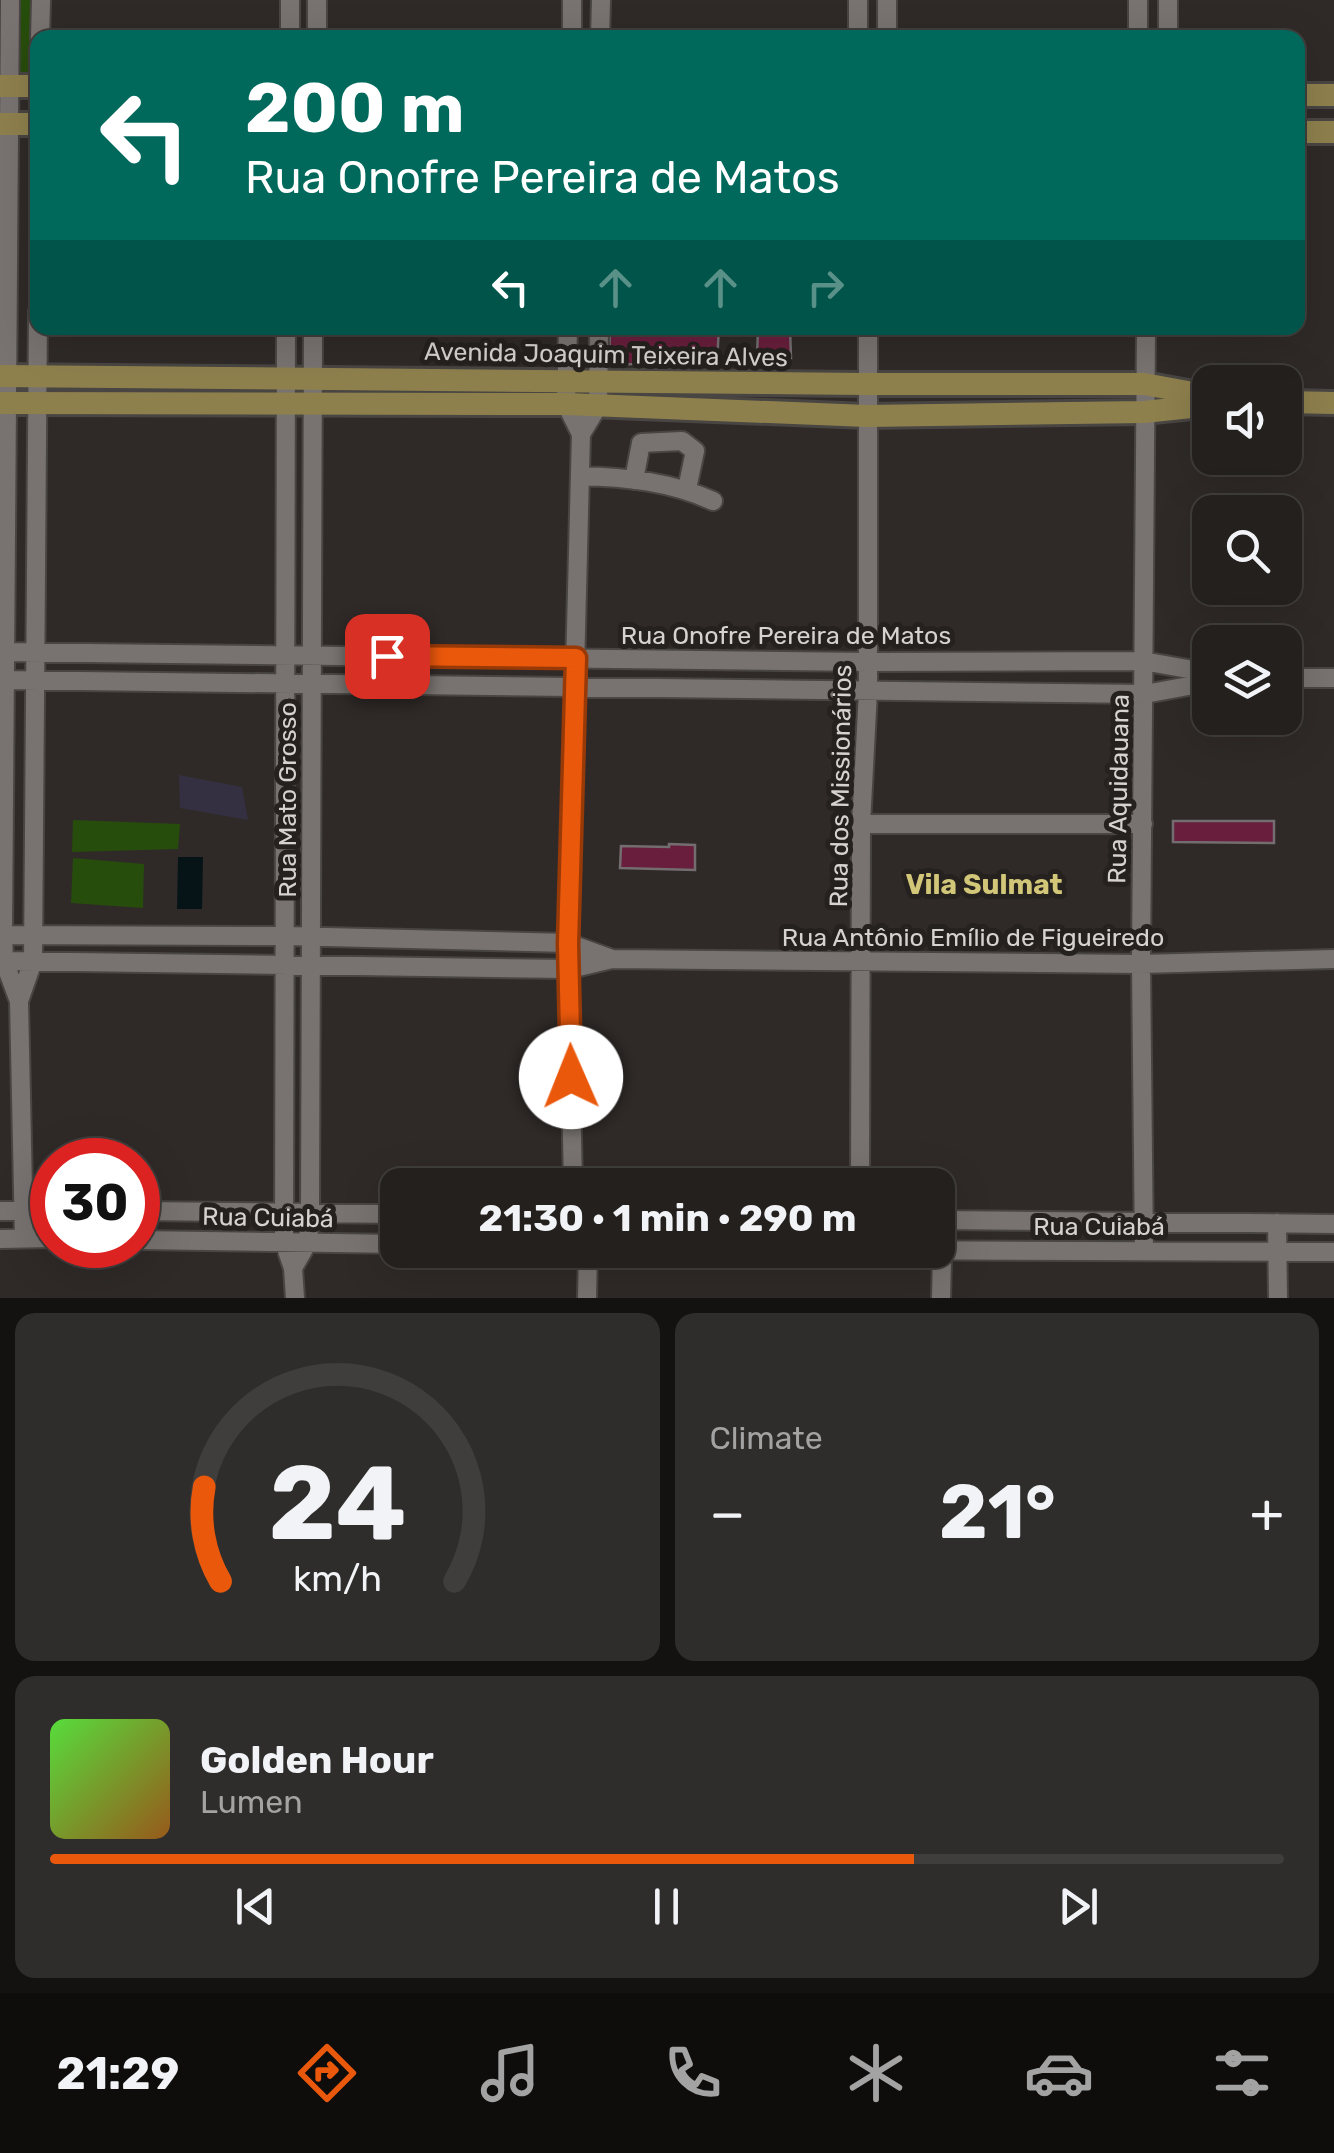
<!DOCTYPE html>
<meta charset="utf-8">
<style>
:root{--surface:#23201e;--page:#2f2d2b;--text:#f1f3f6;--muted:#a3a3a4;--line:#403e3c;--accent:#ea580c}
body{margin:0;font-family:Rubik,sans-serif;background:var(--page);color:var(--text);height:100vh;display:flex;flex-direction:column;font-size:38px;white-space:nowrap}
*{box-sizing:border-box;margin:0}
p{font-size:32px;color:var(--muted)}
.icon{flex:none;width:55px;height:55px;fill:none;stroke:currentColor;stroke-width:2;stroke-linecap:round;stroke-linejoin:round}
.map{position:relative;height:1298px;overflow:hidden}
.details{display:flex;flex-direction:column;gap:15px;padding:15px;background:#131210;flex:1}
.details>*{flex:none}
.guide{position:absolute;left:30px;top:30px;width:1275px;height:305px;border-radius:20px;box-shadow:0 10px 40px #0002,0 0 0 2px var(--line);background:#00695c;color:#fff;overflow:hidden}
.buttons{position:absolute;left:1192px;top:365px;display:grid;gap:20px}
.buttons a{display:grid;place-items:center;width:110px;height:110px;border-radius:20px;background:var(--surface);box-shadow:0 10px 40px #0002,0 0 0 2px var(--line);font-size:50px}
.speed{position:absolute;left:30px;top:1138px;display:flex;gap:20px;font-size:50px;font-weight:700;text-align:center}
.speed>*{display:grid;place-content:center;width:130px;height:130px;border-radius:50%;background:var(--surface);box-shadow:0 10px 40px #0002,0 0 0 2px var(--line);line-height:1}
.speed .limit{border:15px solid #d22;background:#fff;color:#111}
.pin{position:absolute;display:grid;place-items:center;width:85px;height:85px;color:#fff;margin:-42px;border-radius:20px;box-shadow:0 5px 15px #0006}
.me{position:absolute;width:110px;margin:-55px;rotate:359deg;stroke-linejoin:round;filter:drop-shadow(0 0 8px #0008)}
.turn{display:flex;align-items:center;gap:35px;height:210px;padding:0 50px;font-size:45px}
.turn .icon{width:130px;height:130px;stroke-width:2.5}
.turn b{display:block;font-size:70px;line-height:85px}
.lanes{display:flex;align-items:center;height:95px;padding:0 50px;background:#0003;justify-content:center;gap:50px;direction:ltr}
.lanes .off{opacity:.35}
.big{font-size:75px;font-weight:700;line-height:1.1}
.details .card{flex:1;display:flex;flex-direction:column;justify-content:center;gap:15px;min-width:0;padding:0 35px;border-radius:20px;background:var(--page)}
.details .dial{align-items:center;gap:0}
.dial svg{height:260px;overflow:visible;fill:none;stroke:var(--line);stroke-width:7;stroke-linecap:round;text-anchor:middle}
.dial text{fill:var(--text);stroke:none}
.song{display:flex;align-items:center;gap:30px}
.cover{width:120px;height:120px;border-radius:15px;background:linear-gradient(135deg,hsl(110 70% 55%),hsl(30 70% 35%))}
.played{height:10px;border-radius:5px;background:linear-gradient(90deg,var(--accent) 70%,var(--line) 70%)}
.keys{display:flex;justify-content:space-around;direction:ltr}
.heat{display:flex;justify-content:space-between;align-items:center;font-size:55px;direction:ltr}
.details .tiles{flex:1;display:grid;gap:15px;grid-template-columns:1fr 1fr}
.card:last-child{grid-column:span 2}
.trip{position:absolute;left:380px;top:1168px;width:575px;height:100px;border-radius:20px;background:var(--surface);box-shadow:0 10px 40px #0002,0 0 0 2px var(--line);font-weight:700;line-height:100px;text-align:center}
.menu{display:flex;height:160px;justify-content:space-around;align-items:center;background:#0e0d0c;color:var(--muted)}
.menu .icon{width:70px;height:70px}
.menu .active{color:var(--accent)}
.menu b{font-size:45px;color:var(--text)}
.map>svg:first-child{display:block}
</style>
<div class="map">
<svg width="1334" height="1298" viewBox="0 0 1334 1298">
<rect width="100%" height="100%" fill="#2f2a28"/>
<path fill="#343041" d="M 179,775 L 242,787 L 248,820 L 180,808 Z"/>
<path fill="#274d0c" d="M 16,0 L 32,0 L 32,79 L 13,78 Z
M 73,820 L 180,824 L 178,849 L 72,852 Z
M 73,858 L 144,864 L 143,908 L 71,903 Z"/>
<path fill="#061418" d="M 178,857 L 203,857 L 202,909 L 177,909 Z"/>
<path fill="#681e3c" stroke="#746d6f" stroke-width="2.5" d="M 610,328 L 719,328 L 717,361 L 609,365 Z
M 758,328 L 790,328 L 791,358 L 757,357 Z
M 1173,821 L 1274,821 L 1274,843 L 1173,842 Z
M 669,844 L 695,845 L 695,870 L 620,868 L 621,846 L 669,847 Z"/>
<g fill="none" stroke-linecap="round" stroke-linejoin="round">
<defs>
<path id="minor" d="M 10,0 L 3,935 L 4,961 L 19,1001
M 290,0 L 290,38
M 572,0 L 572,38
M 887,0 L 887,38
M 1138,0 L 1138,38
M 1168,0 L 1168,38
M 40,38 L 41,0
M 317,38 L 317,0
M 600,38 L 601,0
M 858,38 L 858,0
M 286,328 L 284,1242 L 293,1268 L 295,1298
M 568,328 L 566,404 L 581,434 L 568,943 L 573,1185
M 581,434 L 598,406 L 599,328
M 580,476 C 626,477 671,482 713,501
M 634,480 L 641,443 L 682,441 L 695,451 L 687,489
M 0,652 L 868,662 L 1143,661 L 1210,673
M 1285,678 L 1334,678
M 0,680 L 1145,694 L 1210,682
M 861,824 L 1143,824
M 0,935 L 286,936 L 568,943 L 612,959
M 0,961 L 570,969 L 612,959 L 1141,964 L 1334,959
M 860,1185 L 861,824 L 868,691 L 868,328
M 0,1211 L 52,1211
M 138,1211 L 398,1214
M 938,1220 L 1334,1224
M 1277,1223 L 1278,1298
M 24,1238 L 19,1001 L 33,961 L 38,312
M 0,1239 L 52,1238
M 138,1240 L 398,1244
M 863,1250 L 1334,1252
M 1144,1251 L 1141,964 L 1146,328
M 293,1268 L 308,1242 L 310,1212 L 313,328
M 587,1298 L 588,1250
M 941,1298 L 943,1220"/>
<path id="major" d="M 0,86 L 38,86
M 1298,95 L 1334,95
M 0,124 L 38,124
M 1298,132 L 1334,132
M 0,376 L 868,384 L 1144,384 L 1210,396
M 1285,402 L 1334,403
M 0,403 L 566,404 L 867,416 L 1144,412 L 1210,405"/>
</defs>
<use href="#minor" stroke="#484542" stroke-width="22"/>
<use href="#major" stroke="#484542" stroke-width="28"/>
<use href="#minor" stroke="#787370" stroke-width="18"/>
<use href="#major" stroke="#8e804d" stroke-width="22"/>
</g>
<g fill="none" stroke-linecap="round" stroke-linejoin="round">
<defs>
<path id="route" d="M 387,656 L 576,658 L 568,944 L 571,1077"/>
</defs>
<use href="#route" stroke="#983908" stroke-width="25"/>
<use href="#route" stroke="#ea580c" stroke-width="18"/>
</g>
<g text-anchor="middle" stroke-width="10" stroke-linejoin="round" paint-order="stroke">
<g font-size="25" fill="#d5d2d0" stroke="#25211e">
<text transform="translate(606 354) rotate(1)" y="9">Avenida Joaquim Teixeira Alves</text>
<text x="786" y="644">Rua Onofre Pereira de Matos</text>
<text transform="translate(840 786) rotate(-89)" y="9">Rua dos Missionários</text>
<text transform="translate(1118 789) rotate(-89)" y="9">Rua Aquidauana</text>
<text transform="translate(287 800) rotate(-90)" y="9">Rua Mato Grosso</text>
<text x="973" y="946">Rua Antônio Emílio de Figueiredo</text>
<text transform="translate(268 1217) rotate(1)" y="9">Rua Cuiabá</text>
<text x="1099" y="1235">Rua Cuiabá</text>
</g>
<g font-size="28" font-weight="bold" fill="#d2c678" stroke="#25211e">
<text x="984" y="894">Vila Sulmat</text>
</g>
</g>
</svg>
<div class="buttons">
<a><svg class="icon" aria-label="sound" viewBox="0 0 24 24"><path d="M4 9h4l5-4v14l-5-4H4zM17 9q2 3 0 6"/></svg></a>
<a><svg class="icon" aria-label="search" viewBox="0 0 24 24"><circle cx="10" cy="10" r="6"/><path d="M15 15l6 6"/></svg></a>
<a><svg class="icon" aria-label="layers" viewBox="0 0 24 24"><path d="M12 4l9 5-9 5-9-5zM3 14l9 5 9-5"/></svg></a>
</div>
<div class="speed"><div class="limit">30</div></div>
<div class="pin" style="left:387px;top:656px;background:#d93025"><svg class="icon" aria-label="arrive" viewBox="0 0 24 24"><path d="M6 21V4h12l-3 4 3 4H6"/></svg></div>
<svg class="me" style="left:571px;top:1077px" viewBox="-20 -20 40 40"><circle r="19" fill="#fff"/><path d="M0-13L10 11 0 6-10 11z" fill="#ea580c"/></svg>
<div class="trip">21:30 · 1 min · 290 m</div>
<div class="guide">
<div class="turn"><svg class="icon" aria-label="left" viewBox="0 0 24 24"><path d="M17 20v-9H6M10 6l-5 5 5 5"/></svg><div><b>200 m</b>Rua Onofre Pereira de Matos</div></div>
<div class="lanes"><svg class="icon" aria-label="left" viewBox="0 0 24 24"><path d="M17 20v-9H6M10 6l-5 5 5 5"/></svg><svg class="icon off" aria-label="ahead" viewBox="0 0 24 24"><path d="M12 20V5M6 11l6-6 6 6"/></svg><svg class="icon off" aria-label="ahead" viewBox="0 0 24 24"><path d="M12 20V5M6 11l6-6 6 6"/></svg><svg class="icon off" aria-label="right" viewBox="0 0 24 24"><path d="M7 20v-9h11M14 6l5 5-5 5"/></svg></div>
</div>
</div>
<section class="details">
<div class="tiles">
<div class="card dial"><svg viewBox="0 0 100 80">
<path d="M14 69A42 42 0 1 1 86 69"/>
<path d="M14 69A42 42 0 0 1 9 40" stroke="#ea580c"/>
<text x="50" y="56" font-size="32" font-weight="700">24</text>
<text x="50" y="72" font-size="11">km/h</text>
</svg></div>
<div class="card"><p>Climate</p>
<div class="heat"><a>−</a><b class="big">21°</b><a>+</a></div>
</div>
<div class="card">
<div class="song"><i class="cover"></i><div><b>Golden Hour</b><p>Lumen</p></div></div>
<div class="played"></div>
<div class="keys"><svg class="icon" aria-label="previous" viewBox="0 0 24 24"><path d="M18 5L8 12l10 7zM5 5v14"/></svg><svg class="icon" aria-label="pause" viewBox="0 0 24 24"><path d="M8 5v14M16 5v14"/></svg><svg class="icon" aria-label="next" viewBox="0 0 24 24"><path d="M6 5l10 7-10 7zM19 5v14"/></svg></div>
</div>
</div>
</section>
<nav class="menu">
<b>21:29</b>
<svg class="icon active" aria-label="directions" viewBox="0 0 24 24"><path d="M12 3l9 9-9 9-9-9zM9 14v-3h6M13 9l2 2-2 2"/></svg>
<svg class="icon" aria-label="music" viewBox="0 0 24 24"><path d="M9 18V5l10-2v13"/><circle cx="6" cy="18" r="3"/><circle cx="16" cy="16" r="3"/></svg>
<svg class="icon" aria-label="phone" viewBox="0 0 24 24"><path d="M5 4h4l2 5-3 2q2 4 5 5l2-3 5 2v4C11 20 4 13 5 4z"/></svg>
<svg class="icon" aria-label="climate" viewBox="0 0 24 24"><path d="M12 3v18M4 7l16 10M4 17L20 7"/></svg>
<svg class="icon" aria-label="car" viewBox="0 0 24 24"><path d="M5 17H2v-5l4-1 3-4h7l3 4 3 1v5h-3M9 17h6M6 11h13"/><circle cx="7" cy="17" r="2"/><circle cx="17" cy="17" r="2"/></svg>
<svg class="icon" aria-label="filters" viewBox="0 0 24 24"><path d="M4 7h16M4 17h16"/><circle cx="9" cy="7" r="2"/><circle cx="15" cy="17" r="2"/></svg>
</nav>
